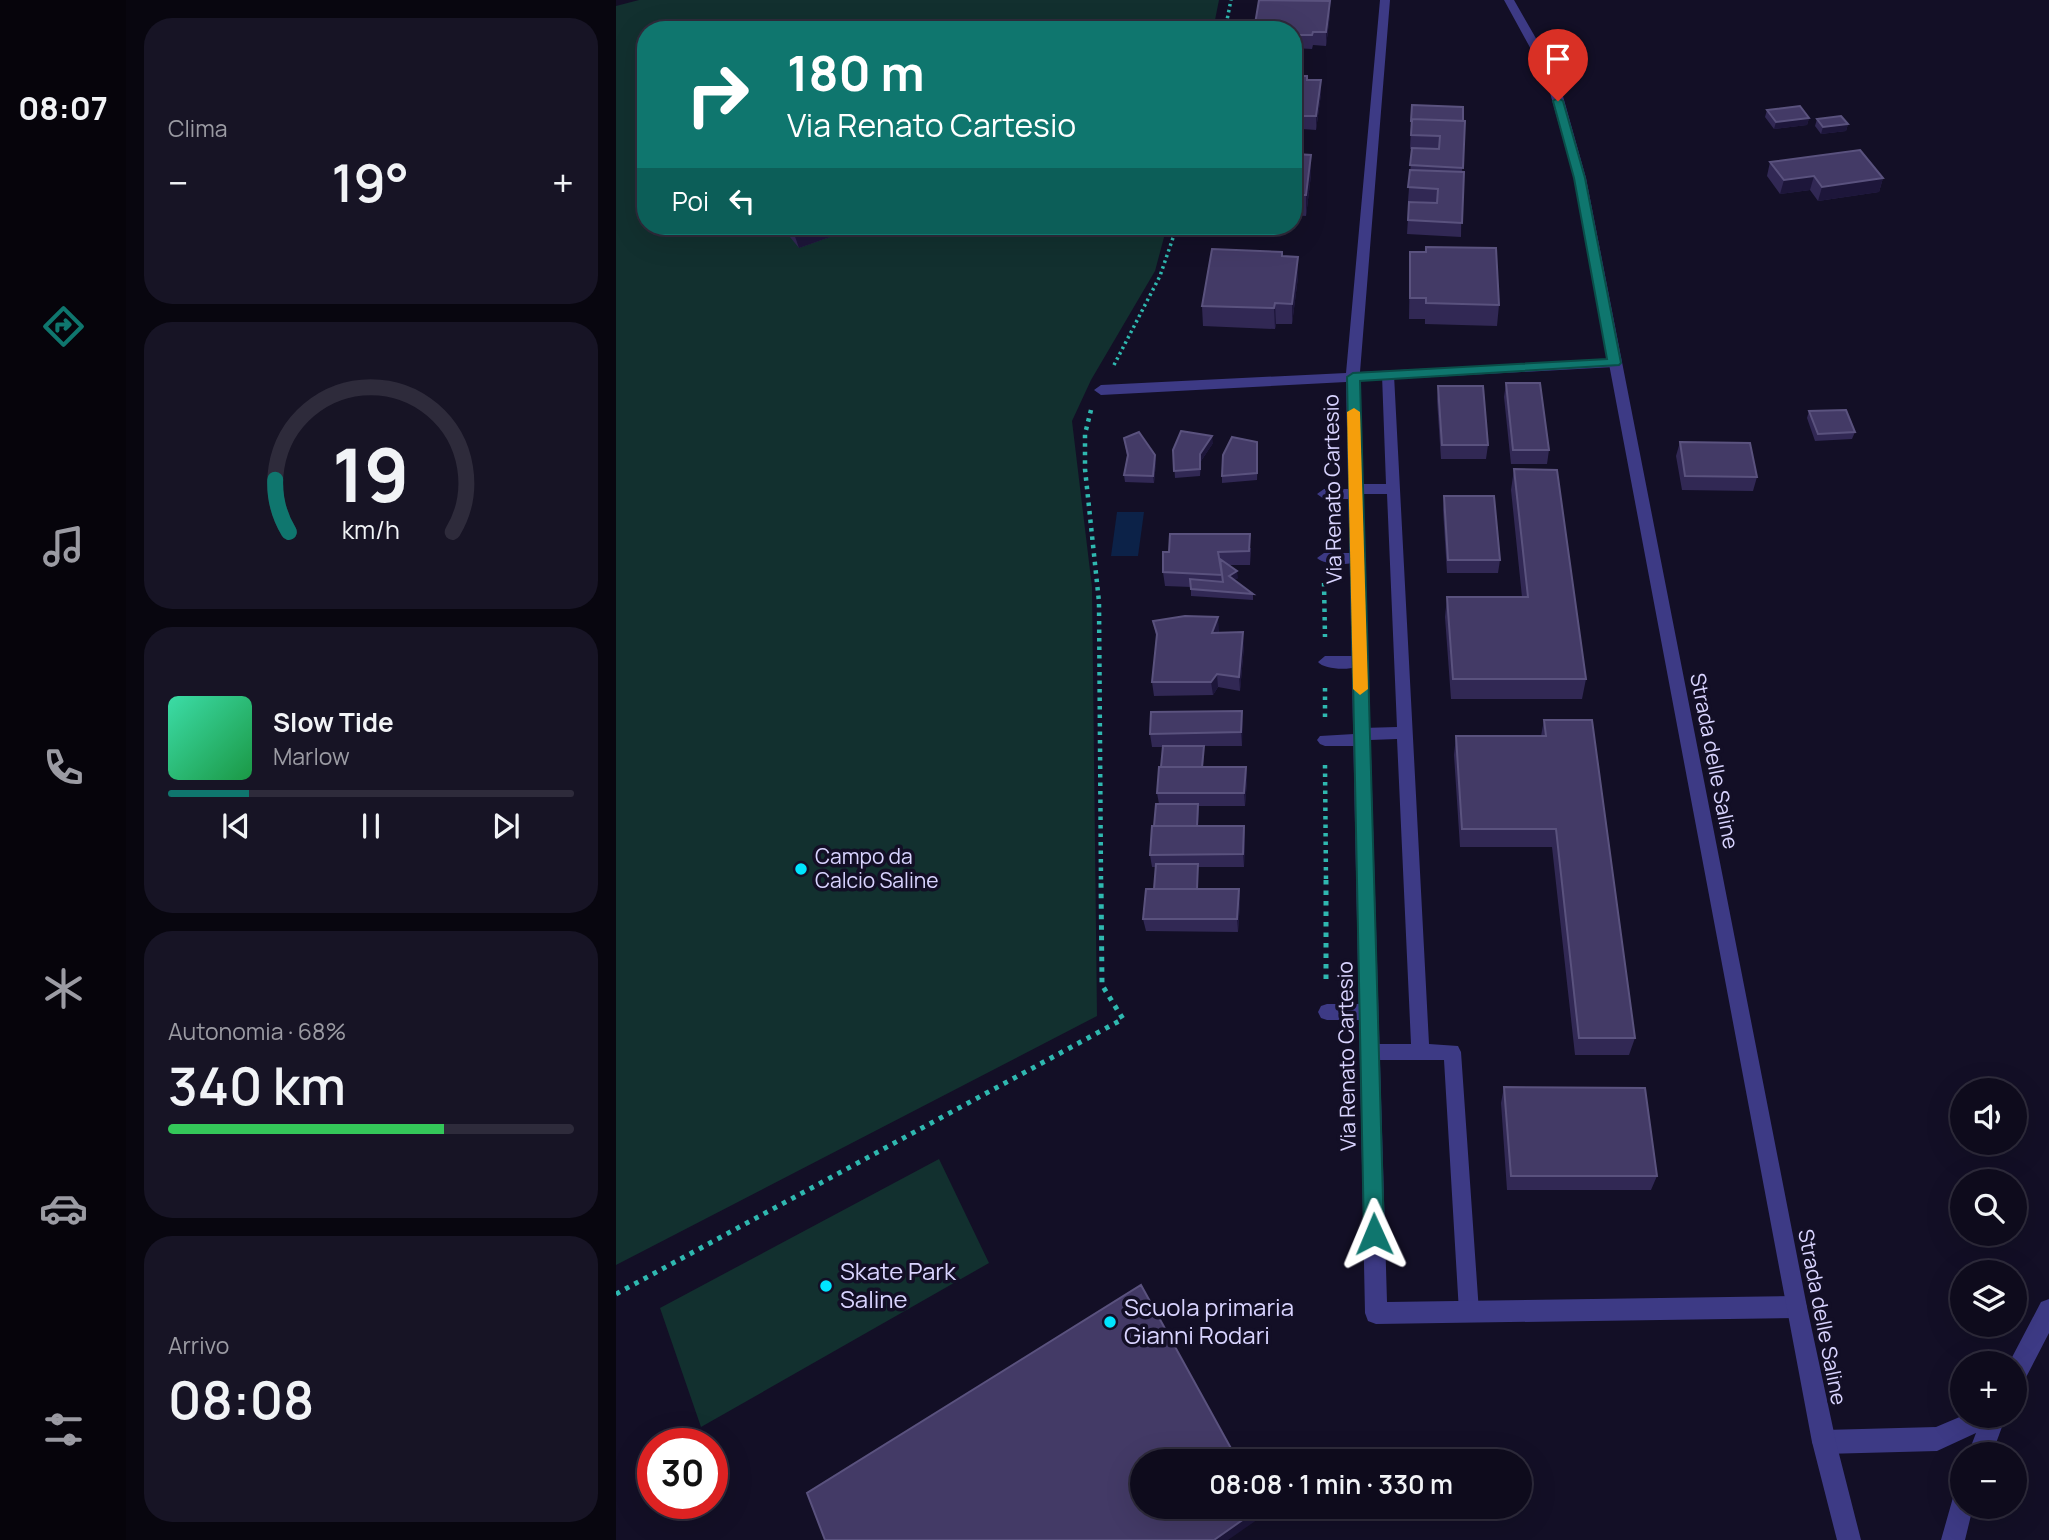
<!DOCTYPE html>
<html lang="it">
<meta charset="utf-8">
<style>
:root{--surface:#0e0b1c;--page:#171425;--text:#f1f3f6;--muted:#9b9ba3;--line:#2e2b3b;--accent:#0f766e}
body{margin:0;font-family:Manrope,sans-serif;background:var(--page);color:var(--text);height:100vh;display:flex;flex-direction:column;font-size:26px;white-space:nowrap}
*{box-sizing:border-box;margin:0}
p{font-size:23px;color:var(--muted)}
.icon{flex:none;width:38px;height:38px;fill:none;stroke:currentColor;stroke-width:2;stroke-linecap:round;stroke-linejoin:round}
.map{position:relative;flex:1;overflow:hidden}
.sheet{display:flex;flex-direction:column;gap:18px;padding:18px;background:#08060f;width:490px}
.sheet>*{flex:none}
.guide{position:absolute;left:21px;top:21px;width:665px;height:214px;border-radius:28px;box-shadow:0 7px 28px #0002,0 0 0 2px var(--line);background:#0f766e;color:#fff;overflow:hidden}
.buttons{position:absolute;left:1334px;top:1078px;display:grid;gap:14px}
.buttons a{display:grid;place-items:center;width:77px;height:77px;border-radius:50%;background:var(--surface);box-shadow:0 7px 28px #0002,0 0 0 2px var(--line);font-size:35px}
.speed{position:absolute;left:21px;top:1428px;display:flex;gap:14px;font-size:35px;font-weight:700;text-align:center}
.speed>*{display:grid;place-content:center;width:91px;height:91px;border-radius:50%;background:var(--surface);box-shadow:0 7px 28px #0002,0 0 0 2px var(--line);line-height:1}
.speed .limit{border:10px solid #d22;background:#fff;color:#111}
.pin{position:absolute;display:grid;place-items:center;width:60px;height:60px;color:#fff;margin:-72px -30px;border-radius:50% 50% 50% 0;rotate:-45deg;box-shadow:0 0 7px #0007}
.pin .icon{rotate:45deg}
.me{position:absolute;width:77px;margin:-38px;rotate:359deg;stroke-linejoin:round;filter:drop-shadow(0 0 5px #0008)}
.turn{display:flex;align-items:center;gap:24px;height:147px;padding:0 35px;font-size:32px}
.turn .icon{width:91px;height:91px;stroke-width:2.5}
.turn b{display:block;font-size:49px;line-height:60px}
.then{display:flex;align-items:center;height:66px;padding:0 35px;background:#0003;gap:14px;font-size:26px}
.big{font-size:52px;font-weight:600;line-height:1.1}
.sheet .widget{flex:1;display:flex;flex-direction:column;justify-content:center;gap:10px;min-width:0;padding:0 24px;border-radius:28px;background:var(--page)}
.sheet .dial{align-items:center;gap:0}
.dial svg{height:182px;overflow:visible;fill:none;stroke:var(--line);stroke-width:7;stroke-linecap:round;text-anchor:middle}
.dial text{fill:var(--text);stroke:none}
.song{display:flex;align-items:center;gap:21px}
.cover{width:84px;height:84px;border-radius:10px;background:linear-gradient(135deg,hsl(160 70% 55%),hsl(140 70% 35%))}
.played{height:7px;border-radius:4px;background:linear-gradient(90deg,var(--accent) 20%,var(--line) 20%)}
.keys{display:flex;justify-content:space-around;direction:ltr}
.heat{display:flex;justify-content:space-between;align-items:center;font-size:38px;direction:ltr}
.charge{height:10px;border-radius:5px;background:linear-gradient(90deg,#34c759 68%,var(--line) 0)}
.trip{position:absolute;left:514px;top:1449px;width:402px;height:70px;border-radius:35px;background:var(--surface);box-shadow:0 7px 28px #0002,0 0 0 2px var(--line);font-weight:600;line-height:70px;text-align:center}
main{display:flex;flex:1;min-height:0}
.menu{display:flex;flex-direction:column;width:126px;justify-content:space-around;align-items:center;background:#06040b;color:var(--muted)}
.menu .icon{width:49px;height:49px}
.menu .active{color:var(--accent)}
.menu b{font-size:32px;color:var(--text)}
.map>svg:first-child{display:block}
</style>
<main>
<nav class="menu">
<b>08:07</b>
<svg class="icon active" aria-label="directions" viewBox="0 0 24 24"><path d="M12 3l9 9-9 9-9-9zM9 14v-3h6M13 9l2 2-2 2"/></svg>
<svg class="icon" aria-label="music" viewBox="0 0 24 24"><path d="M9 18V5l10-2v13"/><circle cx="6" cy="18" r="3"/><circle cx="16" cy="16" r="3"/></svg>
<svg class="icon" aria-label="phone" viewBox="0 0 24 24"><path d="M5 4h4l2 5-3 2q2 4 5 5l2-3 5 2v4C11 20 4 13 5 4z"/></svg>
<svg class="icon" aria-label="climate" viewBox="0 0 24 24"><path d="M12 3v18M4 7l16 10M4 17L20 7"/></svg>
<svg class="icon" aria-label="car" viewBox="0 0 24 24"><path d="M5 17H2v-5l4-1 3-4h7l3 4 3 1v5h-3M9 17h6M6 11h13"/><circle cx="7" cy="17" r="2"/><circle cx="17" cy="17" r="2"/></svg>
<svg class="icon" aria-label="filters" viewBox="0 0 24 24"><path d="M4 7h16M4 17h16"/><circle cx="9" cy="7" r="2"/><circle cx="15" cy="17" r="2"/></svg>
</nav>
<section class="sheet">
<div class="widget"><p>Clima</p>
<div class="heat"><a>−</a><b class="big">19°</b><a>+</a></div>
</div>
<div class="widget dial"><svg viewBox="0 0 100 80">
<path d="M14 69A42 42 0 1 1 86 69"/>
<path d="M14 69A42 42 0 0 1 8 46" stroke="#0f766e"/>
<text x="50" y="56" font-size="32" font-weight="700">19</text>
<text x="50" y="72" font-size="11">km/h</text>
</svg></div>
<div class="widget">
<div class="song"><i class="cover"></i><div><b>Slow Tide</b><p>Marlow</p></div></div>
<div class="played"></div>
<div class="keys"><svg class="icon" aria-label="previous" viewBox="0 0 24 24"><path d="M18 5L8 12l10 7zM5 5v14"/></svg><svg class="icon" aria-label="pause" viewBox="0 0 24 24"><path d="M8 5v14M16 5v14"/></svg><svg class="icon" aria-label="next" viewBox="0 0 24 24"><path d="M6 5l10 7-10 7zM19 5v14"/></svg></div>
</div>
<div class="widget"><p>Autonomia · 68%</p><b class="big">340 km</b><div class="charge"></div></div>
<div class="widget"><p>Arrivo</p><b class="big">08:08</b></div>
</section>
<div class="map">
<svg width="1433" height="1540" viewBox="0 0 1433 1540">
<rect width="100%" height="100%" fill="#130f26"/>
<path fill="#12302f" d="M 23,0 L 603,0 L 597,30 L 30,30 L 30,226 L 551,226 L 539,271 L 475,380 L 456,421 L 476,587 L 481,1016 L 0,1265 L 0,6 Z
M 323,1159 L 373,1263 L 85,1427 L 44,1308 Z"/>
<path fill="#0c2248" d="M 501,512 L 528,512 L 522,556 L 495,556 Z"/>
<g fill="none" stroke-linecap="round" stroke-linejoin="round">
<path stroke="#2fb8b0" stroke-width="3.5" stroke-dasharray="2.5 3.5" stroke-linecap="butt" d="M 609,30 L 615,0
M 498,365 L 544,276 L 561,226"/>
<path stroke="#2fb8b0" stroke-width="4.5" stroke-dasharray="3.5 5" stroke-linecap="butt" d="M 475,410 L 469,434 L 469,469 L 483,602 L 485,882
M 708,583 L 709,637
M 709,688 L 709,717
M 709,765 L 710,882"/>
<path stroke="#2fb8b0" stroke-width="5" stroke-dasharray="4.5 6" stroke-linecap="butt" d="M 710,880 L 710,983
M 0,1294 L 507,1019 L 486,985 L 485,880"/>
<path fill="#3d3a85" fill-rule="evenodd" d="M 772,371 L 778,375 L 813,1044 L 842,1046 L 845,1052 L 863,1312 L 860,1319 L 853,1322 L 846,1319 L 843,1312 L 828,1060 L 753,1060 L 747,1058 L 744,1052 L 747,1046 L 753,1044 L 795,1044 L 781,739 L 754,740 L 751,744 L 746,746 L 709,746 L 704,744 L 701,740 L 704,736 L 738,734 L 746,728 L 781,727 L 771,494 L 747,494 L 740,499 L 708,499 L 701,494 L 708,489 L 733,489 L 740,484 L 770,484 L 766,375 Z
M 708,553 L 741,553 L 748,558 C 739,566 710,566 701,558 Z
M 709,656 L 744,656 L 751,662 C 744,671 709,671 702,662 Z
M 711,1004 L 752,1004 L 758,1006 L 761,1012 L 758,1018 L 752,1020 L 711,1020 L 705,1018 L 702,1012 L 705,1006 Z"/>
<path fill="#3d3a85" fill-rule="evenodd" d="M 764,0 L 774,0 L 744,372 L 998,359 L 1005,363 L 998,367 L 744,381 L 771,1302 L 1180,1296 L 1188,1299 L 1191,1307 L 1188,1315 L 1180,1318 L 760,1324 L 752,1321 L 749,1313 L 730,382 L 485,395 L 478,390 L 485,385 L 730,373 Z
M 1433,1299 L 1433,1333 L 1406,1385 L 1398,1388 L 1398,1363 L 1393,1363 L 1425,1302 Z
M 1346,1416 L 1390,1416 L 1376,1454 L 1352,1454 L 1360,1433 L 1321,1451 L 1208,1454 L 1200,1450 L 1196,1442 L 1200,1434 L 1208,1430 L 1320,1427 Z
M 1346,1490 L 1346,1507 L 1357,1507 L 1349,1540 L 1325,1540 L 1338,1494 Z"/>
<path fill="#3d3a85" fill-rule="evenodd" d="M 888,0 L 898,0 L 941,75 L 970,178 L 1191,1307 L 1220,1442 L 1245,1540 L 1221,1540 L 1196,1442 L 958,178 L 929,75 Z"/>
</g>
<path fill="#312854" d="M 714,14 L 710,46 L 697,45 L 696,49 L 677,48 L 677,30 Z
M 677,76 L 691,80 L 705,94 L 700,130 L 686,129 L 686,133 L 677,133 Z
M 796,105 L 849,121 L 846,172 L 845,237 L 791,234 L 793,202 L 821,203 L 792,201 L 796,149 L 794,149 Z
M 1151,110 L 1193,118 L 1191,125 L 1158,129 L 1149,117 Z
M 1201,119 L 1232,124 L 1230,131 L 1205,134 L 1199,126 Z
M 677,150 L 681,154 L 695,155 L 695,175 L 690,216 L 677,215 Z
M 1154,162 L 1267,178 L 1263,192 L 1202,201 L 1194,190 L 1164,194 L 1151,176 Z
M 165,226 L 245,226 L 183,248 Z
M 794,252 L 883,305 L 881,326 L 809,324 L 809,319 L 793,319 Z
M 682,277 L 676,324 L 660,324 L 659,329 L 587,326 L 586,306 Z
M 890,383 L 933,450 L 931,464 L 895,464 L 888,397 Z
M 822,386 L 872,445 L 870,459 L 825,459 L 821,400 Z
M 1193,411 L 1239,432 L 1236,439 L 1199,441 L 1191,418 Z
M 508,438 L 539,455 L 540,462 L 538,483 L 509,482 L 508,475 L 511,456 Z
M 1064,442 L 1141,477 L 1137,491 L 1066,490 L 1060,456 Z
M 597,443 L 585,461 L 584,476 L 559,478 L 557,450 Z
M 642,449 L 641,480 L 606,483 L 606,476 Z
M 898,469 L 970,679 L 966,699 L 835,699 L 829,617 L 831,597 L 906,597 L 895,490 Z
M 828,496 L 884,560 L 882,573 L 831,573 L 827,510 Z
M 635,548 L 634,565 L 613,565 L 622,578 L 618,580 L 637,594 L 637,600 L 575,596 L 575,587 L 549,586 L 547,572 L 547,552 Z
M 537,621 L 603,630 L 602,633 L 628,646 L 624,691 L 602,687 L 597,695 L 538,696 L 536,682 L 541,640 Z
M 626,711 L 626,746 L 581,746 L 588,753 L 587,767 L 630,767 L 631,780 L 629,806 L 583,806 L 582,826 L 628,826 L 629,839 L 628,867 L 582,867 L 582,889 L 623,889 L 624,901 L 622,932 L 530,931 L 527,919 L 538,889 L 540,867 L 536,867 L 534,855 L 538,826 L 543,804 L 541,793 L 547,747 L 536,747 L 534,734 Z
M 928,720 L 1019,1038 L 1013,1055 L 959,1055 L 936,847 L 844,847 L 838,755 L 840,736 L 925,736 Z
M 888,1087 L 1041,1176 L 1035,1190 L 891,1190 L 885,1103 Z"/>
<path fill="#1d163a" d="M 714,1 L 714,14 L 710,46 L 710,32 Z
M 705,80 L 705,94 L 700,130 L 700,116 Z
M 1193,118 L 1191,125 L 1158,129 L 1160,122 Z
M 1232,124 L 1230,131 L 1205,134 L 1207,127 Z
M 695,155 L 695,175 L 690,216 L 690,195 Z
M 1198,176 L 1194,190 L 1164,194 L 1168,180 Z
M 1267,178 L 1263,192 L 1202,201 L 1206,187 Z
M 181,226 L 245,226 L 183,248 L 176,228 Z
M 682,257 L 682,277 L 676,324 L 676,304 Z
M 659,303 L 660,324 L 659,329 L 658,308 Z
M 596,436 L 597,443 L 585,461 L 584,476 L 584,454 Z
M 539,455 L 540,462 L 538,483 L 537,476 Z
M 621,571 L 622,578 L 613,583 L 613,576 Z
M 602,617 L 603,630 L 597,647 L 596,633 Z
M 627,632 L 628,646 L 624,691 L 623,677 Z
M 601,674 L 602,687 L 597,695 L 595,682 Z
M 626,711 L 627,724 L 626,746 L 625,732 Z
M 630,767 L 631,780 L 629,806 L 628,793 Z
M 628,826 L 629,839 L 628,867 L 627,854 Z
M 623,889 L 624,901 L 622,932 L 621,919 Z
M 645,1507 L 646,1507 L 648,1515 L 612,1540 L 598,1540 Z"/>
<path fill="#433a66" stroke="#5a527e" stroke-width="2" d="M 643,0 L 714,1 L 710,32 L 697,32 L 696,35 L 677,35 L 677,30 L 638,30 Z
M 677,76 L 691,76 L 691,80 L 705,80 L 700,116 L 686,116 L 685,120 L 677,119 Z
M 796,105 L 847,107 L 847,121 L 796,119 L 796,121 L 795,121 Z
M 1184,106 L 1193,118 L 1160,122 L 1151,110 Z
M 1225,116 L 1232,124 L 1207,127 L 1201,119 Z
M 796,119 L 849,121 L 847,168 L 794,165 L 796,148 L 823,149 L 824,136 L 795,135 Z
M 677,150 L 681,150 L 680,154 L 695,155 L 690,195 L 677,195 Z
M 1244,150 L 1267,178 L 1206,187 L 1198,176 L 1168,180 L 1154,162 Z
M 794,170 L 848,172 L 846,223 L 792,220 L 793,202 L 821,203 L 822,189 L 792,187 Z
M 810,247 L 880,248 L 883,305 L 810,303 L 810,298 L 794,298 L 794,252 L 810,252 Z
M 596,249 L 666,252 L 666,256 L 682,257 L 676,304 L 659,303 L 658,308 L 586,306 Z
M 890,383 L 924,383 L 933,450 L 897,450 Z
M 822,386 L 867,386 L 872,445 L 826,445 Z
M 1230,410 L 1239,432 L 1202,434 L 1193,411 Z
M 565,431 L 596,436 L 584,454 L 584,469 L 558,471 L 557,450 Z
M 523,432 L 539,455 L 537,476 L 508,475 L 512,455 L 508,438 Z
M 616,437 L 641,442 L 641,473 L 606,476 L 607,455 Z
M 1064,442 L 1134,443 L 1141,477 L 1069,476 Z
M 898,469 L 941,470 L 970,679 L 837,679 L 831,597 L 912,597 Z
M 828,496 L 878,496 L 884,560 L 832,560 Z
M 554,534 L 634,534 L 633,551 L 602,552 L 606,575 L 547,572 L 547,552 L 553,552 Z
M 604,559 L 621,571 L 613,576 L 637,594 L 575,589 L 574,579 L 607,582 Z
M 569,616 L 602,617 L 596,633 L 627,632 L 623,677 L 601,674 L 595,682 L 536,682 L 541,634 L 537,621 Z
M 626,711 L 625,732 L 534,734 L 535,712 Z
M 928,720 L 976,720 L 1019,1038 L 963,1038 L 940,829 L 846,829 L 840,736 L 930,736 Z
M 547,746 L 588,746 L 586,767 L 545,767 Z
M 543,767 L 630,767 L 628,793 L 541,793 Z
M 540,804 L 582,804 L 581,826 L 538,826 Z
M 536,826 L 628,826 L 627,854 L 534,855 Z
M 540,864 L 582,864 L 581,889 L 538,889 Z
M 530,889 L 623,889 L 621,919 L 527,919 Z
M 888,1087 L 1029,1088 L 1041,1176 L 895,1176 Z
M 525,1285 L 622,1461 L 527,1461 L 527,1507 L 645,1507 L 598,1540 L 209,1540 L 191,1493 Z"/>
<path fill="#0f766e" stroke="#0a4d48" stroke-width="2" d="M 942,98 L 947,101 L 969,178 L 1005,363 L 1003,365 L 744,381 L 768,1234 L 765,1241 L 758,1244 L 751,1241 L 748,1234 L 731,377 L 737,373 L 991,359 L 958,178 L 937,101 Z"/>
<path fill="#f59e0b" d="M 738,408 L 744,412 L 752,689 L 744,695 L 737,689 L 731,412 Z"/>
<g fill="#00e5ff" stroke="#130f26" stroke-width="2.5">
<circle cx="185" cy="869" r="7"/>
<circle cx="210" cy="1286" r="7"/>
<circle cx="494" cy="1322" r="7"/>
</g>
<g text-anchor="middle" stroke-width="7" stroke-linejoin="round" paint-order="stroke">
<g font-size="21" fill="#d9d4ff" stroke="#130f26">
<text transform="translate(717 489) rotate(-91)" y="7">Via Renato Cartesio</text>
<text transform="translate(1098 761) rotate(79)" y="7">Strada delle Saline</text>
<text transform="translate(731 1056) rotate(-91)" y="7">Via Renato Cartesio</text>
<text transform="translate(1206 1317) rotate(79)" y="7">Strada delle Saline</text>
</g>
<g font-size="21" fill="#d9d4ff" stroke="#130f26" text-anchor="start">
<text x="199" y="864">Campo da<tspan x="199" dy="24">Calcio Saline</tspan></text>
</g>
<g font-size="24" fill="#d9d4ff" stroke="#130f26" text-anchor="start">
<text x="224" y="1280">Skate Park<tspan x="224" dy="28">Saline</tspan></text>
<text x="508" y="1316">Scuola primaria<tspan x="508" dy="28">Gianni Rodari</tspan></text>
</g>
</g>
</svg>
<div class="buttons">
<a><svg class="icon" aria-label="sound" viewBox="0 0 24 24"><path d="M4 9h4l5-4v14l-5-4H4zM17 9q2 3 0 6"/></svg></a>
<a><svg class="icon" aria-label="search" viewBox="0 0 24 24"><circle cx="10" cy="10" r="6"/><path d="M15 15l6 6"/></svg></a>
<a><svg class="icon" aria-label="layers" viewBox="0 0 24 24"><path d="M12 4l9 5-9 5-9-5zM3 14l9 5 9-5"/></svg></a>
<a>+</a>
<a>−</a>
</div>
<div class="speed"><div class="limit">30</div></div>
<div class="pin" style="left:942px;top:101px;background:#d93025"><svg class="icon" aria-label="arrive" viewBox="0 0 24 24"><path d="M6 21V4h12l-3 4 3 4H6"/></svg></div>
<svg class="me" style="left:758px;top:1234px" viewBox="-20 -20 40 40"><path d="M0-17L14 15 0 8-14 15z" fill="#0f766e" stroke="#fff" stroke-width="4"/></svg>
<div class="trip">08:08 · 1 min · 330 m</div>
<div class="guide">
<div class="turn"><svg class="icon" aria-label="right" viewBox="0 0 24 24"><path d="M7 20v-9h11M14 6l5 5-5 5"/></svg><div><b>180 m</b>Via Renato Cartesio</div></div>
<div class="then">Poi<svg class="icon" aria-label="left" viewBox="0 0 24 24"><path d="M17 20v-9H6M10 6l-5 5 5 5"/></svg></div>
</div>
</div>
</main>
